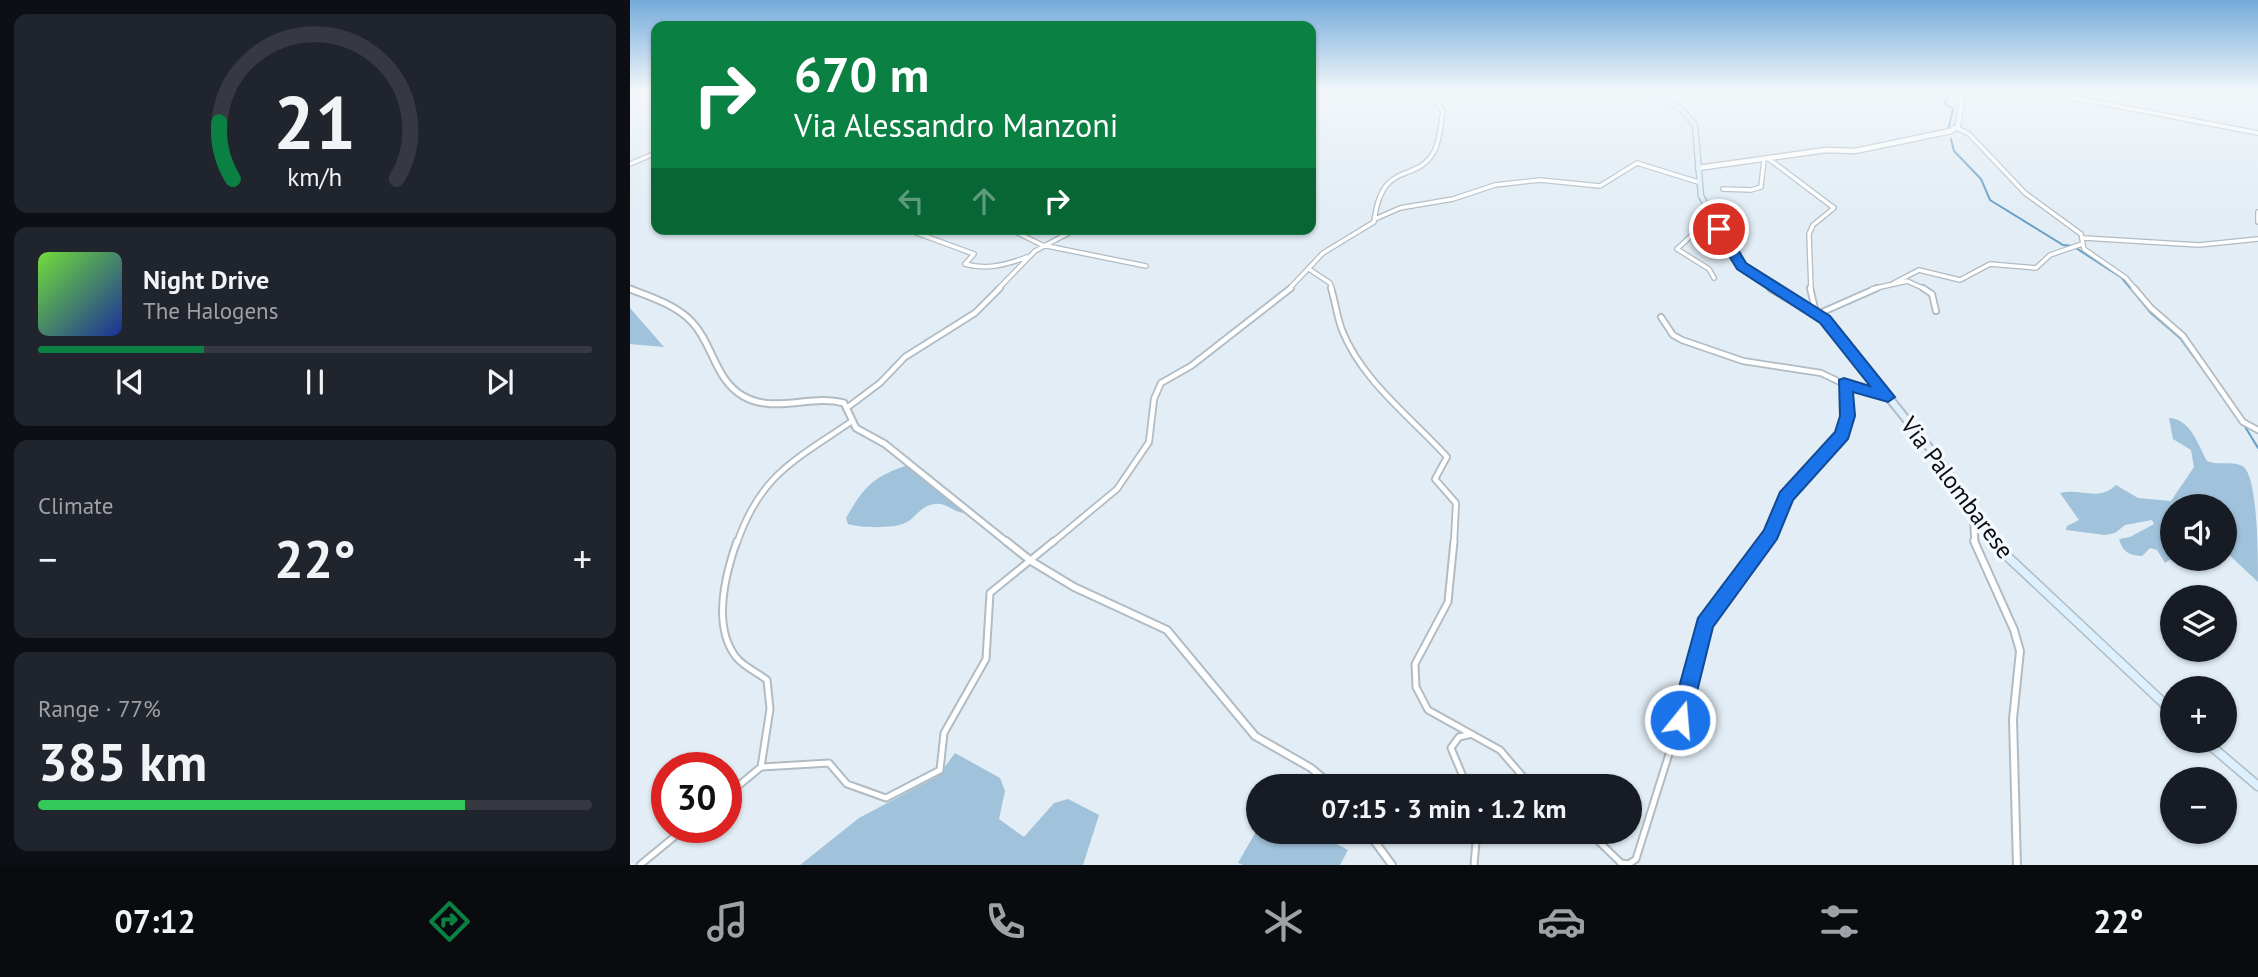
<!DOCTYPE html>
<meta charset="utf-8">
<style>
:root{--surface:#171b24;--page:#20242c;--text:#f1f3f6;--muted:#9ea1a6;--line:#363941;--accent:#0b8043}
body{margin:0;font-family:"PT Sans",sans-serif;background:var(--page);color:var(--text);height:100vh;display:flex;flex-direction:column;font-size:26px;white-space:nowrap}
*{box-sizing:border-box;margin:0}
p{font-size:23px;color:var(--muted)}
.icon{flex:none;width:38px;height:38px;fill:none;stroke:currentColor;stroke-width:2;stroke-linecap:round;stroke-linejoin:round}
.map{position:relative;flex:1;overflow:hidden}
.side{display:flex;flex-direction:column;gap:14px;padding:14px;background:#0d0f14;width:630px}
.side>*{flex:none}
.banner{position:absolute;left:21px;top:21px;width:665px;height:214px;border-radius:14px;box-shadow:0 2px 5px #0004;background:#0b8043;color:#fff;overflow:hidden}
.fabs{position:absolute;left:1530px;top:494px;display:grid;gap:14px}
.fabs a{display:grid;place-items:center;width:77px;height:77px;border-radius:50%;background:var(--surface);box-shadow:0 2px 5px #0004;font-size:35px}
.speed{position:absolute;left:21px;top:752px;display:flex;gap:14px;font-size:35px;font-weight:700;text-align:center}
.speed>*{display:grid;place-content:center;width:91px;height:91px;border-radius:50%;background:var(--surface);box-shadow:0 2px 5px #0004;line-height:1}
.speed .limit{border:10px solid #d22;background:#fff;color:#111}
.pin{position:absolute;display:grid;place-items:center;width:60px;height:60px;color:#fff;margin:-30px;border:4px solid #fff;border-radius:50%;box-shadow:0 2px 7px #0007}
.me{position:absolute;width:77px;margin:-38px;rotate:17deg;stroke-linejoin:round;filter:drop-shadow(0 0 5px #0008)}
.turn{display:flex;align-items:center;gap:24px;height:147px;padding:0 28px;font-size:32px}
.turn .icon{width:91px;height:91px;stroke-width:2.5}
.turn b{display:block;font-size:49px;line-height:60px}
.lanes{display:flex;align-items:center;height:66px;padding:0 28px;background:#0003;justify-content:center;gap:35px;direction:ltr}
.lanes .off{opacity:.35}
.big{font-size:52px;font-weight:800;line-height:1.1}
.side .card{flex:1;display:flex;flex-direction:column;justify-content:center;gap:10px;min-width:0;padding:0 24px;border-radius:14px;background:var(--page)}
.side .dial{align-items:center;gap:0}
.dial svg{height:182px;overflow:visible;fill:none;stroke:var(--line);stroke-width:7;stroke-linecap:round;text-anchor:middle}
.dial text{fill:var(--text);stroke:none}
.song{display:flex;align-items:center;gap:21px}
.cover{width:84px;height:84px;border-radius:10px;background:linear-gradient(135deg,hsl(100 70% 55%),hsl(230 70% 35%))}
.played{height:7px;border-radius:4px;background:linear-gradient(90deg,var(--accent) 30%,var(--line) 30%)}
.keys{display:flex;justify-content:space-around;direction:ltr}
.heat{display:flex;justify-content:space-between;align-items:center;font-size:38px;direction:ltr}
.charge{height:10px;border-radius:5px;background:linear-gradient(90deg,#34c759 77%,var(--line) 0)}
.trip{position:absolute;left:616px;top:774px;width:396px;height:70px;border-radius:35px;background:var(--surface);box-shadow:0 2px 5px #0004;font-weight:800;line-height:70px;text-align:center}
.dock{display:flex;height:112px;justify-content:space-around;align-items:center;background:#090b0e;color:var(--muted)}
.dock .icon{width:49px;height:49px}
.dock .active{color:var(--accent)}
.dock b{font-size:32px;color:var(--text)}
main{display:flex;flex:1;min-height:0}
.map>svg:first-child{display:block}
</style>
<main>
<section class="side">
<div class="card dial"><svg viewBox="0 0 100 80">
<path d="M14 69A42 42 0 1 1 86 69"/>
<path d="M14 69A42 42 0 0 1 8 44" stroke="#0b8043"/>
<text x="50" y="56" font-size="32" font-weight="700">21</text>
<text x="50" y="72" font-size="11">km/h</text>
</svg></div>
<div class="card">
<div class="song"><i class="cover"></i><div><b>Night Drive</b><p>The Halogens</p></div></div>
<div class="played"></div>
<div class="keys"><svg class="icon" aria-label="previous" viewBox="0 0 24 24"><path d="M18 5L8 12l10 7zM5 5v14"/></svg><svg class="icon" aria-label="pause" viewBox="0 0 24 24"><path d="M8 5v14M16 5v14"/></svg><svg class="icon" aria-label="next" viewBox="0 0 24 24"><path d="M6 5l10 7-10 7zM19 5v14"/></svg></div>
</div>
<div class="card"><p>Climate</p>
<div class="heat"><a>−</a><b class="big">22°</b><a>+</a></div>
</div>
<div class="card"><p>Range · 77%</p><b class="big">385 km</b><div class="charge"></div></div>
</section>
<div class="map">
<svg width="1628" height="865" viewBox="0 0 1628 865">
<rect width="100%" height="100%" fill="#e2edf5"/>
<path fill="#a0c2db" d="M 0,308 L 34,347 L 0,344 Z
M 1539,418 C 1561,419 1568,445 1577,461 C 1589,466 1603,460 1614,467 C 1628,481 1628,556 1628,582 L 1594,550 L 1594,506 L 1542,506 L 1542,558 L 1535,563 L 1527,550 L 1520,548 L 1512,556 C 1498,555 1493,552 1489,539 L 1500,537 L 1524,524 L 1522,520 L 1495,525 L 1485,533 L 1475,535 L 1436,530 L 1437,526 L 1449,520 L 1430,493 C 1450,488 1469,502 1486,485 L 1508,498 L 1541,501 L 1564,467 L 1561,450 L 1543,439 Z
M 278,465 L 334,513 C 323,512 316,502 304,504 C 291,506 287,516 277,522 C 266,529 230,528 218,524 L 216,518 C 234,487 242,477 278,465 Z
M 325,753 L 370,778 L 375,791 L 369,819 L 394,837 L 424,803 L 438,799 L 469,815 L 453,865 L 170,865 L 229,818 L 308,776 Z
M 628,828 L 628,831 L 682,831 L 718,850 L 710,865 L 613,865 L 608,863 Z"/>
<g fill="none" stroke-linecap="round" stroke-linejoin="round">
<path stroke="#669ec5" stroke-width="2" d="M 1318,90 L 1315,104 L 1323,109 L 1318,130
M 1321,139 L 1324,151 L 1351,179 L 1360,200 L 1433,245 L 1443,246 L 1492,278 L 1521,313 L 1550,338 L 1586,387
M 1614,425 L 1628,448"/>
<defs>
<path id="minor-far2" d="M 1426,90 L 1440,97 L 1628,133
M 1327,128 L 1339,134 L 1395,193 L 1451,234 L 1454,249 L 1496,278 L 1505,289
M 1139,159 L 1204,208 L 1183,225 L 1179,234 L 1181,289
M 0,164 L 26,153
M 1093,189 L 1121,190 L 1131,187 L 1134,159
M 1628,212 L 1628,222
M 745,219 L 770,208 L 823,199 L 865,185 L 910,180 L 970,186 L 1007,163 L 1068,182
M 276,229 L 344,254 L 335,264 C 357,270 376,265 397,257
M 380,229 L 412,245 L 516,266
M 1454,238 L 1569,245 L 1628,239
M 679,269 L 700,283 L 702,289
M 1084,278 L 1079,269 L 1047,249 L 1062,235 L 1101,251
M 1264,283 L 1289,270 L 1330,280 L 1360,264 L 1406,268 L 1420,255 L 1452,244
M 368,289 L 405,251 L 446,229
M 659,289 L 693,253 L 744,222 C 752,157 786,186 805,150 C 810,139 811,122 813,111 L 798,90
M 1242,289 L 1277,281 L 1295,289"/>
<path id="minor-far1" d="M 701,288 C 705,301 707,317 712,330 C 732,381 781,417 817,457 L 805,479 L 826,503 L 824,543
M 1180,288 L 1186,313
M 1293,288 L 1302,294 L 1306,311
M 1504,288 L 1521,308 L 1553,336 L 1613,422 L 1628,430
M 1188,314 L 1247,288
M 1031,317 L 1043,335 L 1052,340 L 1113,361 L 1191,373 L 1214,384
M 218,407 L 250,383 L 275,357 L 345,313 L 370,288
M 107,543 C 131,473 166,460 222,421
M 422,543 L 487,489 L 519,442 L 524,399 L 531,383 L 561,366 L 661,288
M 1135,543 L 1156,497 L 1211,437 L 1217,416 L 1214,384 L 1258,397"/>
<path id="minor" d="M 824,541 L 818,602 L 785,664 L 786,687 L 798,710 L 870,750 L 901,786
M 131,767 L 199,763 L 217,784 L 256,798 L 310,770 L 314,733 L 356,659 L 360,593 L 424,541
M 837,786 L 821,748 L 829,737 L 842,734
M 96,796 L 131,767 L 140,709 L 137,680 C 127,672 114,667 106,657 C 82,626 95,575 107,541
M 958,831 L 991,863 L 999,864 L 1006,859 L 1065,671 L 1073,627 L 1136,541
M 10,865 L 55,828
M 844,865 L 847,831"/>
<path id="tertiary-far2" d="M 1068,168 L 1196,150 L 1225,151 L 1321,131 L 1328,126 L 1333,90"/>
<path id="tertiary-far1" d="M 0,289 C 21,297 46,305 62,322 C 83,344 85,380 113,396 C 144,414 181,394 214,403 L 226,428 L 255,444 L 378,543
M 1343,514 L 1345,543"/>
<path id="tertiary" d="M 376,541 L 401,561 L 444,587 L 537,630 L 625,736 L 681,768 L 702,786
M 1344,541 L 1384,630 L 1390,651 L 1383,719 L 1387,865
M 737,831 L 762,865"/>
<path id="secondary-far2" d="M 1025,90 L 1053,111 L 1065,125 L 1071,196 L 1108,262 L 1144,289"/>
<path id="secondary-far1" d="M 1141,288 L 1197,321 L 1314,466 L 1363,543"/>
<path id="secondary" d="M 1361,541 L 1542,711
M 1574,740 L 1628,786"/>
</defs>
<use href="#minor-far2" stroke="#b1bbc3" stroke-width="6"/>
<use href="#minor-far1" stroke="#b1bbc3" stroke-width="8"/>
<use href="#minor" stroke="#b1bbc3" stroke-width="9"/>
<use href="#tertiary-far2" stroke="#b1bbc3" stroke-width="7"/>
<use href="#tertiary-far1" stroke="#b1bbc3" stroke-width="9"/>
<use href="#tertiary" stroke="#b1bbc3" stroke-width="10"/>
<use href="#secondary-far2" stroke="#b1bbc3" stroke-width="7"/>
<use href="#secondary-far1" stroke="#b1bbc3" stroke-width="10"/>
<use href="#secondary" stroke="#b1bbc3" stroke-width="11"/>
<use href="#minor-far2" stroke="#fff" stroke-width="3.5"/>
<use href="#minor-far1" stroke="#fff" stroke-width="4.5"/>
<use href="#minor" stroke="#fff" stroke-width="5"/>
<use href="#tertiary-far2" stroke="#fff" stroke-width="4.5"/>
<use href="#tertiary-far1" stroke="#fff" stroke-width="5"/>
<use href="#tertiary" stroke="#fff" stroke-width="6"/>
<use href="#secondary-far2" stroke="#ddf0fd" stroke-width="4.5"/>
<use href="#secondary-far1" stroke="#ddf0fd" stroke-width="6"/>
<use href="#secondary" stroke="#ddf0fd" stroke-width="8"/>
</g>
<linearGradient id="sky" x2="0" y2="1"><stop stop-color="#74abda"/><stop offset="0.43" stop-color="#f2f7fa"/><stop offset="1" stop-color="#f2f7fa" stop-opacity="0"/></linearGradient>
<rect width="1628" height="211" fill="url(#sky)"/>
<path fill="#1a73e8" stroke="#114b97" stroke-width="2" d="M 1084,226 L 1094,226 L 1116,263 L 1200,316 L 1265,397 L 1258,402 L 1223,392 L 1225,416 L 1218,439 L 1163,500 L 1147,539 L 1083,627 L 1060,720 L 1057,727 L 1050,729 L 1042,727 L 1040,720 L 1068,618 L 1134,530 L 1150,492 L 1205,432 L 1210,416 L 1209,380 L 1214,378 L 1240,386 L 1190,323 L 1107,269 L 1083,229 Z"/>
<g text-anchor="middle" stroke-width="7" stroke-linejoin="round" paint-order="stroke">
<g font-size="24" fill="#0a0d10" stroke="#f3f9fe">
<text transform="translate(1327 488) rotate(53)" y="8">Via Palombarese</text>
</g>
</g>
</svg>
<div class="fabs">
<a><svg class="icon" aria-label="sound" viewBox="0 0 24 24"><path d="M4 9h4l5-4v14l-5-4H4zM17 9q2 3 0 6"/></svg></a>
<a><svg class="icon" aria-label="layers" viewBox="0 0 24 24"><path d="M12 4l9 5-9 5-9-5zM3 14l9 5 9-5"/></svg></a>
<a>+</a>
<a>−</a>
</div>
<div class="speed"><div class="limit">30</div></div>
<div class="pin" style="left:1089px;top:229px;background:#d93025"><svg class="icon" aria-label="arrive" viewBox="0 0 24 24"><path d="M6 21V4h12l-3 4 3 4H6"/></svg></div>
<svg class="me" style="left:1050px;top:720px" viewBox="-20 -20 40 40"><circle r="17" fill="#1a73e8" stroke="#fff" stroke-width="3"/><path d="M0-11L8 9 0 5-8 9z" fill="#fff"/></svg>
<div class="trip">07:15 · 3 min · 1.2 km</div>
<div class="banner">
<div class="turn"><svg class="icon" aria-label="right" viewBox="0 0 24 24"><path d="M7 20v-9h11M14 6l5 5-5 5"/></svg><div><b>670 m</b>Via Alessandro Manzoni</div></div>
<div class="lanes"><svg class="icon off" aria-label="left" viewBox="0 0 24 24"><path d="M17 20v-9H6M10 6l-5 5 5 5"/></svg><svg class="icon off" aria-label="ahead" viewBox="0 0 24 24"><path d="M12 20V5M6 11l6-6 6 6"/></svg><svg class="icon" aria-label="right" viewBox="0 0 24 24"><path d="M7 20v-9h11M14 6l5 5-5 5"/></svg></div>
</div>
</div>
</main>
<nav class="dock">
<b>07:12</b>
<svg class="icon active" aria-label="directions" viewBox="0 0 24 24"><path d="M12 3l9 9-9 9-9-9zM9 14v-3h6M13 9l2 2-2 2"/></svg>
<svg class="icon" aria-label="music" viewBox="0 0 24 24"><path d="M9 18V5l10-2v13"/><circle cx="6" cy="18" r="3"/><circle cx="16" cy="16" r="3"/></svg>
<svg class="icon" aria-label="phone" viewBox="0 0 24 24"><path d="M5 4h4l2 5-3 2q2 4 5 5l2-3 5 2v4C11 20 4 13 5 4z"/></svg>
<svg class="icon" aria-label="climate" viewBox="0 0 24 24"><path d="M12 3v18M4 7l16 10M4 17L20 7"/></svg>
<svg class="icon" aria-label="car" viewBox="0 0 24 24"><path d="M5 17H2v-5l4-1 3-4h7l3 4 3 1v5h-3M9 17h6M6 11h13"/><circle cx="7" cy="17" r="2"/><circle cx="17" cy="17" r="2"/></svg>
<svg class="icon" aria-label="filters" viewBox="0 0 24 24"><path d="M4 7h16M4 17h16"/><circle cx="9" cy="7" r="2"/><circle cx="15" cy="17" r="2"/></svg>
<b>22°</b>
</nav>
